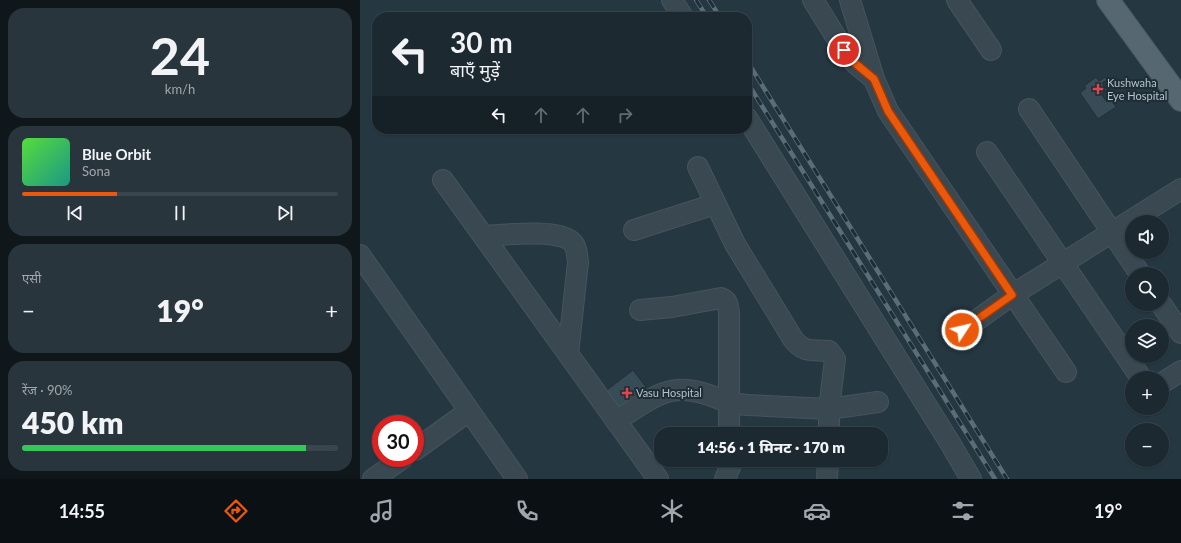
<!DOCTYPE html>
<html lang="hi">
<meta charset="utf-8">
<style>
:root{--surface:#1c2931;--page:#29353d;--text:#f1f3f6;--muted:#a0a6ab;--line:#3a454d;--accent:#ea580c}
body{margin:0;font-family:Lato,"Noto Sans Devanagari",sans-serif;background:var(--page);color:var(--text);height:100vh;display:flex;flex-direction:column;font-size:15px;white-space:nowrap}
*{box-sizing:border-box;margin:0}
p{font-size:13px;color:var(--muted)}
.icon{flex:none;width:22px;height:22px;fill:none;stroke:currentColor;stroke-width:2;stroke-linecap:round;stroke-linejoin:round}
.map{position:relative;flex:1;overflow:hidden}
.drawer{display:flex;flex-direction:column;gap:8px;padding:8px;background:#0f171b;width:360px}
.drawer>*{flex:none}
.top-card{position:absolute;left:12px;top:12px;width:380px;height:122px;border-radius:16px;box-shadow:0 1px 3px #0004,0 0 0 1px var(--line);background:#1c2931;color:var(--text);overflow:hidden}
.controls{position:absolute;left:765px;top:215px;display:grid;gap:8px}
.controls a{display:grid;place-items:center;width:44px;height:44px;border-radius:50%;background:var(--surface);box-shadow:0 1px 3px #0004,0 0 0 1px var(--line);font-size:20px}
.speed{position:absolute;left:12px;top:415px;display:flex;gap:8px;font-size:20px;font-weight:700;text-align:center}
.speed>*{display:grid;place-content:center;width:52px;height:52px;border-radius:50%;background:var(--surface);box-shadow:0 1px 3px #0004,0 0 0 1px var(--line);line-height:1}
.speed .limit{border:6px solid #d22;background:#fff;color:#111}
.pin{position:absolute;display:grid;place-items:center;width:34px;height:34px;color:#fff;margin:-17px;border:2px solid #fff;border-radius:50%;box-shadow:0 1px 4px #0007}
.me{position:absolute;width:44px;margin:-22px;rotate:55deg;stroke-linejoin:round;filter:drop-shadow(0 0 3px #0008)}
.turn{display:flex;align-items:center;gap:14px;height:84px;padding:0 12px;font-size:18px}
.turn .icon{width:52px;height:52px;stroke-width:2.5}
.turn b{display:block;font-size:28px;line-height:34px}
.lanes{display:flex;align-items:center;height:38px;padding:0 12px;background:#0003;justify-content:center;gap:20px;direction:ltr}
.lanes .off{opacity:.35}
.big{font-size:30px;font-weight:800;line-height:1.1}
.drawer .widget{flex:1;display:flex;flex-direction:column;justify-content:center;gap:6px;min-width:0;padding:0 14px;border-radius:16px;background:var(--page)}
.drawer .dial{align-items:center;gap:0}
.dial b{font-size:52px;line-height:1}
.song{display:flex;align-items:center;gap:12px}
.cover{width:48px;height:48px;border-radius:6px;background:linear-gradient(135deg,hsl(110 70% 55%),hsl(170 70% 35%))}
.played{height:4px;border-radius:2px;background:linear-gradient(90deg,var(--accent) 30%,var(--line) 30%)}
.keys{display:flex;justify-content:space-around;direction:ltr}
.heat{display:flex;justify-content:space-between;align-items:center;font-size:22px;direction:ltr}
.charge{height:6px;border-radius:3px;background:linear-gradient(90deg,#34c759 90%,var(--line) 0)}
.trip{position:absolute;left:294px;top:427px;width:234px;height:40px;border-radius:16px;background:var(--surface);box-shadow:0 1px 3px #0004,0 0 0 1px var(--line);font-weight:800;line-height:40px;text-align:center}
.menu{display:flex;height:64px;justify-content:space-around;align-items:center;background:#0b1014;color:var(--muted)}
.menu .icon{width:28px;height:28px}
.menu .active{color:var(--accent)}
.menu b{font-size:18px;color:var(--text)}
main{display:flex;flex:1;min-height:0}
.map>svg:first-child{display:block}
</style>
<main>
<section class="drawer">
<div class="widget dial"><b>24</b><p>km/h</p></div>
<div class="widget">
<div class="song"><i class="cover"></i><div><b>Blue Orbit</b><p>Sona</p></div></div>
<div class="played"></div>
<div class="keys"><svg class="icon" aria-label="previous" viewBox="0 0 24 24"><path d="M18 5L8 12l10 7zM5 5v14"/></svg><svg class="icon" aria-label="pause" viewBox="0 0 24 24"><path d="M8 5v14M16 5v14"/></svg><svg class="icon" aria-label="next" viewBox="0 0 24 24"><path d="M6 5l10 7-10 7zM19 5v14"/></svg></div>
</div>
<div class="widget"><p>एसी</p>
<div class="heat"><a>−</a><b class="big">19°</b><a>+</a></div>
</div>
<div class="widget"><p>रेंज · 90%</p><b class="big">450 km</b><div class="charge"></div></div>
</section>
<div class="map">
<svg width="821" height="479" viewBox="0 0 821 479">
<rect width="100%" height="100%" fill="#253741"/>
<path fill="#374c57" stroke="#202f38" d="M 736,77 L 739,81 L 745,77 L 747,80 L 742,83 L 747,90 L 741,94 L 747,102 L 751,99 L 756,107 L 738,119 L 720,93 L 726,88 L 724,86 Z
M 273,370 L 286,387 L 252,413 L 239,396 Z"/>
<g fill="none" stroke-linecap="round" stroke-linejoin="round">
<defs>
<path id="minor" d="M 312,0 L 323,17
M 453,0 L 484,50 L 496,64 L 514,79
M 490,0 L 514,79 L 528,111 L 706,372
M 597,0 L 631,50
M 669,109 L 780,274
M 387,118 L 590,443 L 611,479
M 627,152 L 781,378
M 338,167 L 375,244 L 433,339 C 444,354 454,349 469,351 L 475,359 L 469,409 L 469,434
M 83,180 L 298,479
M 274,230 L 355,204
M 124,236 C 143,235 197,228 212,242 C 217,247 217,255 218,262 L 208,354
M 0,255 L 157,479
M 801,304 L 821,333
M 280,310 L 312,307 L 361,298 C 368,300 368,306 369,313 L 369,403 L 388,405 L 469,409 L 518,402
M 603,330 L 652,295 L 821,189
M 802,383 L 821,371
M 256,421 C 302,391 315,378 369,403 L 369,434
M 55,450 L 109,411
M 13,479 L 43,458
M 365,479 L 370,467 L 370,460
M 467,479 L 468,460"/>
<path id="major" d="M 748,0 L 821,100"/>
</defs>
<use href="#minor" stroke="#46545d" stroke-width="22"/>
<use href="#major" stroke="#46545d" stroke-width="24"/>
<use href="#minor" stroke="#394851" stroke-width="20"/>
<use href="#major" stroke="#576771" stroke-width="22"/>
<defs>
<path id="rail" d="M 336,0 L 347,17
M 349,0 L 360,17
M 387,61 L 647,479
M 387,82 L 635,479"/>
</defs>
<use href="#rail" stroke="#5b6d78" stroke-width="4.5"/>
<use href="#rail" stroke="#1e2d36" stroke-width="3" stroke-dasharray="9" stroke-linecap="butt"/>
</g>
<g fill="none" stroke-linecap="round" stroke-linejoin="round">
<defs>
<path id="route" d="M 484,50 L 496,64 L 514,79 L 528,111 L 652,295 L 602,330"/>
</defs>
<use href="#route" stroke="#983908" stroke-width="10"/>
<use href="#route" stroke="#ea580c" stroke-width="7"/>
</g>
<g fill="#e0444e" stroke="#1e2d36" stroke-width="1.5">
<path d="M736 83h4v4h4v4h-4v4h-4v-4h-4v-4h4z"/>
<path d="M265 387h4v4h4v4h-4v4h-4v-4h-4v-4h4z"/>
</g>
<g text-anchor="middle" stroke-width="4" stroke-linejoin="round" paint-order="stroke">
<g font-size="11" fill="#b6c3cb" stroke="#1e2d36" text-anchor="start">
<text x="747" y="87">Kushwaha<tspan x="747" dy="13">Eye Hospital</tspan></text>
<text x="276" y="397">Vasu Hospital</text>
</g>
</g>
</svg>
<div class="controls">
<a><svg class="icon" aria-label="sound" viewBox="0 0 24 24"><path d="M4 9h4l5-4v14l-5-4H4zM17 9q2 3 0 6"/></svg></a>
<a><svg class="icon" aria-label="search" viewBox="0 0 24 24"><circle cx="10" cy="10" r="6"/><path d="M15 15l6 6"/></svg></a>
<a><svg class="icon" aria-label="layers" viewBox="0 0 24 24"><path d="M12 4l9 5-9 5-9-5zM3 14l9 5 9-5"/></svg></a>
<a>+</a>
<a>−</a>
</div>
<div class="speed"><div class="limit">30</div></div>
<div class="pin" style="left:484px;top:50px;background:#d93025"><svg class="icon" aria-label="arrive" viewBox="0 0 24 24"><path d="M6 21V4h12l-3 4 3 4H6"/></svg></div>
<svg class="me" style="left:602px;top:330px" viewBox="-20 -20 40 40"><circle r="17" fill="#ea580c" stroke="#fff" stroke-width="3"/><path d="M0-11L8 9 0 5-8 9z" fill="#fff"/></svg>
<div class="trip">14:56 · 1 मिनट · 170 m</div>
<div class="top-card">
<div class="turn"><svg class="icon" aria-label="left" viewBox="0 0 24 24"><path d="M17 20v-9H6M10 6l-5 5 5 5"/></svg><div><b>30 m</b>बाएँ मुड़ें</div></div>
<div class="lanes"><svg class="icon" aria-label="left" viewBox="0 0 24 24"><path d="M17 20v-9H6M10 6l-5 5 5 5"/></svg><svg class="icon off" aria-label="ahead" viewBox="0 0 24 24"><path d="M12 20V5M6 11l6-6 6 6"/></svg><svg class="icon off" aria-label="ahead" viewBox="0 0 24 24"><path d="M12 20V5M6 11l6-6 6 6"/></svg><svg class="icon off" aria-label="right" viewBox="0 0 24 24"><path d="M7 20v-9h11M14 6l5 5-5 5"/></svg></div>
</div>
</div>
</main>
<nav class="menu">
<b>14:55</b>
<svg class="icon active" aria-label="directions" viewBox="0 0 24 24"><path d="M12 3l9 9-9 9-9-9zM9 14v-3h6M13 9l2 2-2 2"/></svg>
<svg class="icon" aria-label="music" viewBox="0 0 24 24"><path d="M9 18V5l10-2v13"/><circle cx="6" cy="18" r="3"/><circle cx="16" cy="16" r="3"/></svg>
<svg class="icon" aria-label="phone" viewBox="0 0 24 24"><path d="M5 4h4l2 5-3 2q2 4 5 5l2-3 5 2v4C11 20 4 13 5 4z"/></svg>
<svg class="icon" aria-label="climate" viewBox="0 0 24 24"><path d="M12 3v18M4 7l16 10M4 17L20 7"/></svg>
<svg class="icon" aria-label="car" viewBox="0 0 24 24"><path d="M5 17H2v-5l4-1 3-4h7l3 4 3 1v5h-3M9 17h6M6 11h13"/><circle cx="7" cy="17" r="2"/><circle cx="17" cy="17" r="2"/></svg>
<svg class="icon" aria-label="filters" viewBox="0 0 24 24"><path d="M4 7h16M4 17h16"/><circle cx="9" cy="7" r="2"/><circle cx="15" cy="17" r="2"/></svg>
<b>19°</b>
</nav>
